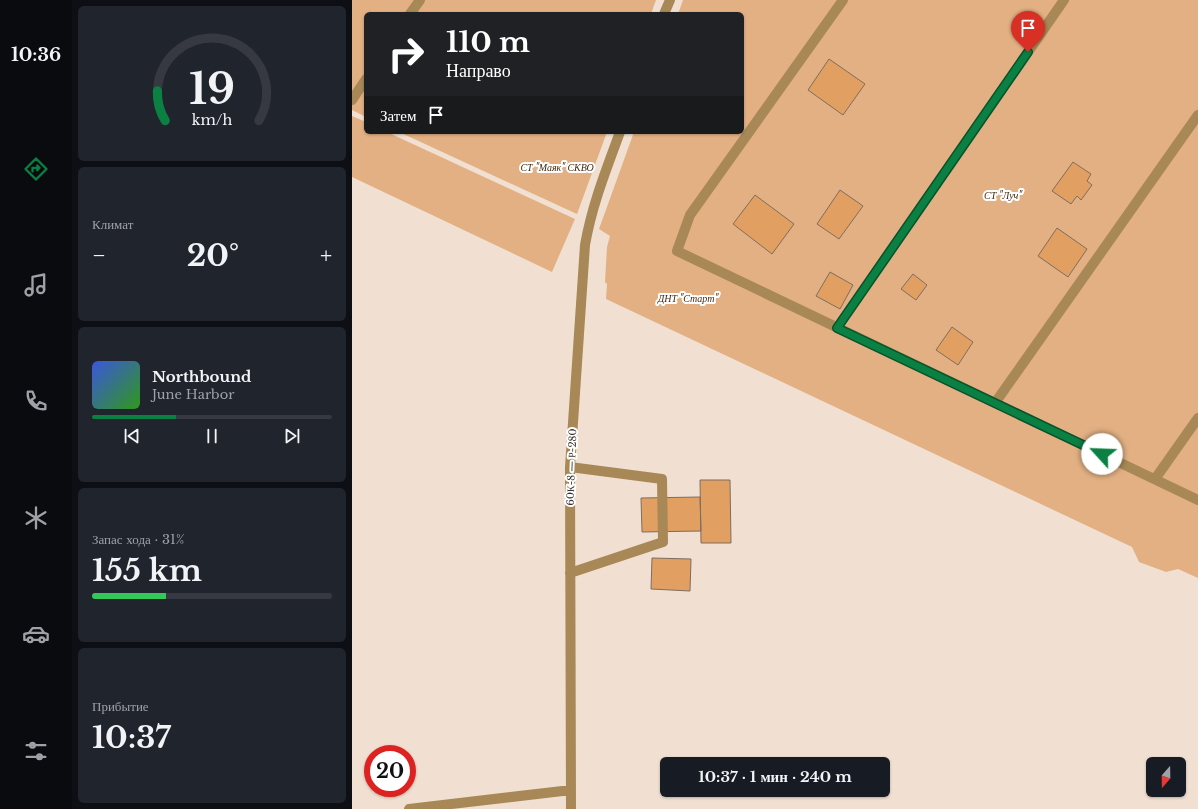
<!DOCTYPE html>
<html lang="ru">
<meta charset="utf-8">
<style>
:root{--surface:#171b24;--page:#20242c;--text:#f1f3f6;--muted:#9ea1a6;--line:#363941;--accent:#0b8043}
body{margin:0;font-family:"Libre Baskerville",serif;background:var(--page);color:var(--text);height:100vh;display:flex;flex-direction:column;font-size:15px;white-space:nowrap}
*{box-sizing:border-box;margin:0}
p{font-size:13px;color:var(--muted)}
.icon{flex:none;width:22px;height:22px;fill:none;stroke:currentColor;stroke-width:2;stroke-linecap:round;stroke-linejoin:round}
.map{position:relative;flex:1;overflow:hidden}
.drawer{display:flex;flex-direction:column;gap:6px;padding:6px;background:#0d0f14;width:280px}
.drawer>*{flex:none}
.guide{position:absolute;left:12px;top:12px;width:380px;height:122px;border-radius:6px;box-shadow:0 1px 3px #0004;background:#202124;color:#fff;overflow:hidden}
.needle{width:26px;rotate:200deg}
.tools{position:absolute;left:794px;top:757px;display:grid;gap:8px}
.tools a{display:grid;place-items:center;width:40px;height:40px;border-radius:6px;background:var(--surface);box-shadow:0 1px 3px #0004;font-size:20px}
.speed{position:absolute;left:12px;top:745px;display:flex;gap:8px;font-size:20px;font-weight:700;text-align:center}
.speed>*{display:grid;place-content:center;width:52px;height:52px;border-radius:50%;background:var(--surface);box-shadow:0 1px 3px #0004;line-height:1}
.speed .limit{border:6px solid #d22;background:#fff;color:#111}
.pin{position:absolute;display:grid;place-items:center;width:34px;height:34px;color:#fff;margin:-41px -17px;border-radius:50% 50% 50% 0;rotate:-45deg;box-shadow:0 0 4px #0007}
.pin .icon{rotate:45deg}
.me{position:absolute;width:44px;margin:-22px;rotate:295deg;stroke-linejoin:round;filter:drop-shadow(0 0 3px #0008)}
.turn{display:flex;align-items:center;gap:14px;height:84px;padding:0 16px;font-size:18px}
.turn .icon{width:52px;height:52px;stroke-width:2.5}
.turn b{display:block;font-size:28px;line-height:34px}
.then{display:flex;align-items:center;height:38px;padding:0 16px;background:#0003;gap:8px;font-size:15px}
.big{font-size:30px;font-weight:700;line-height:1.1}
.drawer .widget{flex:1;display:flex;flex-direction:column;justify-content:center;gap:6px;min-width:0;padding:0 14px;border-radius:6px;background:var(--page)}
.drawer .dial{align-items:center;gap:0}
.dial svg{height:104px;overflow:visible;fill:none;stroke:var(--line);stroke-width:7;stroke-linecap:round;text-anchor:middle}
.dial text{fill:var(--text);stroke:none}
.song{display:flex;align-items:center;gap:12px}
.cover{width:48px;height:48px;border-radius:6px;background:linear-gradient(135deg,hsl(230 70% 55%),hsl(110 70% 35%))}
.played{height:4px;border-radius:2px;background:linear-gradient(90deg,var(--accent) 35%,var(--line) 35%)}
.keys{display:flex;justify-content:space-around;direction:ltr}
.heat{display:flex;justify-content:space-between;align-items:center;font-size:22px;direction:ltr}
.charge{height:6px;border-radius:3px;background:linear-gradient(90deg,#34c759 31%,var(--line) 0)}
.trip{position:absolute;left:308px;top:757px;width:230px;height:40px;border-radius:6px;background:var(--surface);box-shadow:0 1px 3px #0004;font-weight:700;line-height:40px;text-align:center}
main{display:flex;flex:1;min-height:0}
.tabs{display:flex;flex-direction:column;width:72px;justify-content:space-around;align-items:center;background:#090b0e;color:var(--muted)}
.tabs .icon{width:28px;height:28px}
.tabs .selected{color:var(--accent)}
.tabs b{font-size:18px;color:var(--text)}
.map>svg:first-child{display:block}
</style>
<main>
<nav class="tabs">
<b>10:36</b>
<svg class="icon selected" aria-label="directions" viewBox="0 0 24 24"><path d="M12 3l9 9-9 9-9-9zM9 14v-3h6M13 9l2 2-2 2"/></svg>
<svg class="icon" aria-label="music" viewBox="0 0 24 24"><path d="M9 18V5l10-2v13"/><circle cx="6" cy="18" r="3"/><circle cx="16" cy="16" r="3"/></svg>
<svg class="icon" aria-label="phone" viewBox="0 0 24 24"><path d="M5 4h4l2 5-3 2q2 4 5 5l2-3 5 2v4C11 20 4 13 5 4z"/></svg>
<svg class="icon" aria-label="climate" viewBox="0 0 24 24"><path d="M12 3v18M4 7l16 10M4 17L20 7"/></svg>
<svg class="icon" aria-label="car" viewBox="0 0 24 24"><path d="M5 17H2v-5l4-1 3-4h7l3 4 3 1v5h-3M9 17h6M6 11h13"/><circle cx="7" cy="17" r="2"/><circle cx="17" cy="17" r="2"/></svg>
<svg class="icon" aria-label="filters" viewBox="0 0 24 24"><path d="M4 7h16M4 17h16"/><circle cx="9" cy="7" r="2"/><circle cx="15" cy="17" r="2"/></svg>
</nav>
<section class="drawer">
<div class="widget dial"><svg viewBox="0 0 100 80">
<path d="M14 69A42 42 0 1 1 86 69"/>
<path d="M14 69A42 42 0 0 1 8 46" stroke="#0b8043"/>
<text x="50" y="56" font-size="32" font-weight="700">19</text>
<text x="50" y="72" font-size="11">km/h</text>
</svg></div>
<div class="widget"><p>Климат</p>
<div class="heat"><a>−</a><b class="big">20°</b><a>+</a></div>
</div>
<div class="widget">
<div class="song"><i class="cover"></i><div><b>Northbound</b><p>June Harbor</p></div></div>
<div class="played"></div>
<div class="keys"><svg class="icon" aria-label="previous" viewBox="0 0 24 24"><path d="M18 5L8 12l10 7zM5 5v14"/></svg><svg class="icon" aria-label="pause" viewBox="0 0 24 24"><path d="M8 5v14M16 5v14"/></svg><svg class="icon" aria-label="next" viewBox="0 0 24 24"><path d="M6 5l10 7-10 7zM19 5v14"/></svg></div>
</div>
<div class="widget"><p>Запас хода · 31%</p><b class="big">155 km</b><div class="charge"></div></div>
<div class="widget"><p>Прибытие</p><b class="big">10:37</b></div>
</section>
<div class="map">
<svg width="846" height="809" viewBox="0 0 846 809">
<rect width="100%" height="100%" fill="#f1e0d1"/>
<path fill="#e2b083" d="M 0,0 L 304,0 L 299,14 L 14,14 L 14,117 L 0,110 Z
M 331,0 L 846,0 L 846,578 L 826,569 L 814,572 L 787,562 L 780,547 L 254,299 L 255,284 L 253,282 L 255,247 L 258,236 L 247,229 L 282,132 L 390,132 L 390,14 L 326,14 Z
M 0,116 L 14,122 L 14,132 L 35,132 L 223,219 L 200,272 L 0,177 Z
M 47,132 L 255,132 L 225,214 Z"/>
<path fill="#e19f61" stroke="#7d6e61" d="M 477,59 L 513,84 L 491,115 L 456,90 Z
M 721,162 L 739,174 L 735,181 L 740,185 L 729,200 L 725,196 L 719,204 L 700,191 Z
M 488,190 L 511,206 L 487,239 L 465,224 Z
M 403,195 L 442,224 L 420,254 L 381,224 Z
M 705,228 L 735,249 L 716,277 L 686,256 Z
M 478,272 L 501,285 L 488,309 L 464,296 Z
M 561,274 L 575,285 L 564,300 L 549,289 Z
M 600,327 L 621,342 L 606,365 L 584,350 Z
M 348,480 L 378,480 L 379,543 L 349,543 Z
M 348,497 L 349,531 L 290,532 L 289,498 Z
M 300,558 L 339,559 L 338,591 L 299,589 Z"/>
<g fill="none" stroke-linecap="round" stroke-linejoin="round">
<path stroke="#a78856" stroke-width="10" d="M 491,0 L 338,215 L 325,251 L 846,500
M 58,14 L 68,0
M 312,14 L 318,0
M 0,100 L 14,79
M 485,328 L 712,0
M 643,403 L 846,115
M 803,479 L 846,418
M 218,573 L 311,542 L 310,479 L 218,467
M 57,809 L 219,790
M 219,809 L 218,467 L 233,245 C 240,205 254,170 268,132"/>
</g>
<g fill="none" stroke-linecap="round" stroke-linejoin="round">
<defs>
<path id="route" d="M 676,52 L 485,328 L 750,454"/>
</defs>
<use href="#route" stroke="#07532c" stroke-width="10"/>
<use href="#route" stroke="#0b8043" stroke-width="7"/>
</g>
<g text-anchor="middle" stroke-width="4" stroke-linejoin="round" paint-order="stroke">
<g font-size="10" font-style="italic" fill="#44290e" stroke="#fff">
<text x="205" y="171">СТ "Маяк" СКВО</text>
<text x="651" y="199">СТ "Луч"</text>
<text x="336" y="302">ДНТ "Старт"</text>
</g>
<g font-size="10" fill="#39322c" stroke="#fff">
<text transform="translate(219 467) rotate(-88)" y="4">60К-8 — Р-280</text>
</g>
</g>
</svg>
<div class="tools">
<a><svg class="needle" viewBox="-14 -14 28 28"><path d="M0-13l5 13h-10z" fill="#e53935"/><path d="M0 13l5-13h-10z" fill="#9ea1a6"/></svg></a>
</div>
<div class="speed"><div class="limit">20</div></div>
<div class="pin" style="left:676px;top:52px;background:#d93025"><svg class="icon" aria-label="arrive" viewBox="0 0 24 24"><path d="M6 21V4h12l-3 4 3 4H6"/></svg></div>
<svg class="me" style="left:750px;top:454px" viewBox="-20 -20 40 40"><circle r="19" fill="#fff"/><path d="M0-13L10 11 0 6-10 11z" fill="#0b8043"/></svg>
<div class="trip">10:37 · 1 мин · 240 m</div>
<div class="guide">
<div class="turn"><svg class="icon" aria-label="right" viewBox="0 0 24 24"><path d="M7 20v-9h11M14 6l5 5-5 5"/></svg><div><b>110 m</b>Направо</div></div>
<div class="then">Затем<svg class="icon" aria-label="arrive" viewBox="0 0 24 24"><path d="M6 21V4h12l-3 4 3 4H6"/></svg></div>
</div>
</div>
</main>
